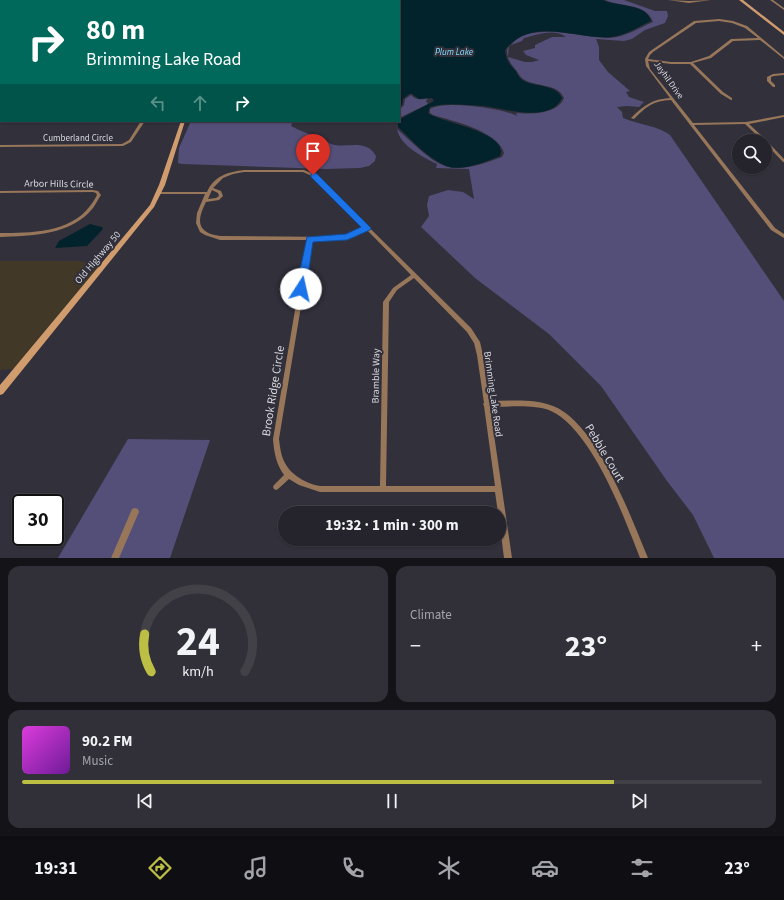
<!DOCTYPE html>
<meta charset="utf-8">
<style>
:root{--surface:#25242c;--page:#313038;--text:#f1f3f6;--muted:#a3a4a9;--line:#424148;--accent:#bcbf44}
body{margin:0;font-family:"Source Sans 3",sans-serif;background:var(--page);color:var(--text);height:100vh;display:flex;flex-direction:column;font-size:15px;white-space:nowrap}
*{box-sizing:border-box;margin:0}
p{font-size:13px;color:var(--muted)}
.icon{flex:none;width:22px;height:22px;fill:none;stroke:currentColor;stroke-width:2;stroke-linecap:round;stroke-linejoin:round}
.map{position:relative;height:558px;overflow:hidden}
.side{display:flex;flex-direction:column;gap:8px;padding:8px;background:#141418;flex:1}
.side>*{flex:none}
.top-card{position:absolute;left:0px;top:0px;width:400px;height:122px;box-shadow:0 1px 3px #0004,0 0 0 1px var(--line);background:#00695c;color:#fff;overflow:hidden}
.buttons{position:absolute;left:732px;top:134px;display:grid;gap:8px}
.buttons a{display:grid;place-items:center;width:40px;height:40px;border-radius:50%;background:var(--surface);box-shadow:0 1px 3px #0004,0 0 0 1px var(--line);font-size:20px}
.speed{position:absolute;left:12px;top:494px;display:flex;gap:8px;font-size:20px;font-weight:700;text-align:center}
.speed>*{display:grid;place-content:center;width:52px;height:52px;border-radius:50%;background:var(--surface);box-shadow:0 1px 3px #0004,0 0 0 1px var(--line);line-height:1}
.speed .limit{border:2px solid #111;border-radius:6px;background:#fff;color:#111}
.pin{position:absolute;display:grid;place-items:center;width:34px;height:34px;color:#fff;margin:-41px -17px;border-radius:50% 50% 50% 0;rotate:-45deg;box-shadow:0 0 4px #0007}
.pin .icon{rotate:45deg}
.me{position:absolute;width:44px;margin:-22px;rotate:10deg;stroke-linejoin:round;filter:drop-shadow(0 0 3px #0008)}
.turn{display:flex;align-items:center;gap:14px;height:84px;padding:0 20px;font-size:18px}
.turn .icon{width:52px;height:52px;stroke-width:2.5}
.turn b{display:block;font-size:28px;line-height:34px}
.lanes{display:flex;align-items:center;height:38px;padding:0 20px;background:#0003;justify-content:center;gap:20px;direction:ltr}
.lanes .off{opacity:.35}
.big{font-size:30px;font-weight:700;line-height:1.1}
.side .card{flex:1;display:flex;flex-direction:column;justify-content:center;gap:6px;min-width:0;padding:0 14px;border-radius:12px;background:var(--page)}
.side .dial{align-items:center;gap:0}
.dial svg{height:104px;overflow:visible;fill:none;stroke:var(--line);stroke-width:7;stroke-linecap:round;text-anchor:middle}
.dial text{fill:var(--text);stroke:none}
.song{display:flex;align-items:center;gap:12px}
.cover{width:48px;height:48px;border-radius:6px;background:linear-gradient(135deg,hsl(300 70% 55%),hsl(280 70% 35%))}
.played{height:4px;border-radius:2px;background:linear-gradient(90deg,var(--accent) 80%,var(--line) 80%)}
.keys{display:flex;justify-content:space-around;direction:ltr}
.heat{display:flex;justify-content:space-between;align-items:center;font-size:22px;direction:ltr}
.side .tiles{flex:1;display:grid;gap:8px;grid-template-columns:1fr 1fr}
.card:last-child{grid-column:span 2}
.trip{position:absolute;left:278px;top:506px;width:228px;height:40px;border-radius:20px;background:var(--surface);box-shadow:0 1px 3px #0004,0 0 0 1px var(--line);font-weight:700;line-height:40px;text-align:center}
.menu{display:flex;height:64px;justify-content:space-around;align-items:center;background:#0f0e12;color:var(--muted)}
.menu .icon{width:28px;height:28px}
.menu .on{color:var(--accent)}
.menu b{font-size:18px;color:var(--text)}
.map>svg:first-child{display:block}
</style>
<div class="map">
<svg width="784" height="558" viewBox="0 0 784 558">
<rect width="100%" height="100%" fill="#31303b"/>
<path fill="#413827" d="M 0,261 L 78,261 L 100,266 L 14,369 L 0,370 Z"/>
<path fill="#534f78" d="M 605,0 L 624,0 L 655,11 L 667,11 L 668,16 L 665,23 L 645,30 L 632,39 L 624,41 L 596,39 L 599,47 L 599,60 L 608,72 L 630,91 L 626,92 L 629,97 L 644,102 L 639,107 L 627,106 L 617,107 L 622,112 L 623,118 C 637,124 659,126 670,135 L 784,301 L 784,558 L 714,558 L 693,515 L 667,481 L 601,386 L 549,334 L 475,278 L 421,227 L 429,216 L 427,205 L 429,196 L 448,190 L 463,192 L 474,199 L 469,169 L 436,168 L 437,164 C 423,157 400,146 397,129 C 440,167 444,179 502,157 L 504,153 C 498,131 453,121 433,115 L 430,113 L 430,109 C 444,100 502,108 517,116 L 516,113 C 530,114 557,115 564,98 C 558,83 535,87 523,79 C 520,77 518,72 515,69 C 510,63 507,58 507,50 L 509,46 L 508,57 L 525,62 L 532,62 L 539,60 L 526,55 L 523,51 L 535,48 L 535,45 L 552,37 L 566,37 C 553,28 538,35 524,38 L 522,41 L 511,45 C 530,20 583,38 609,38 C 626,37 638,28 653,22 C 647,3 620,7 605,0 Z
M 411,95 C 416,100 420,100 428,98 L 426,101 L 428,104 L 399,118 L 399,110 L 404,105 L 405,99 Z
M 191,121 L 293,121 L 291,126 C 300,131 310,134 320,138 C 323,140 327,142 331,144 C 347,149 366,138 376,156 L 375,161 L 369,166 L 360,168 L 326,169 L 182,164 L 178,163 L 179,148 Z
M 128,439 L 210,440 L 170,558 L 58,558 Z"/>
<path fill="#02232c" d="M 360,0 L 603,0 C 618,7 646,3 651,21 C 638,27 626,35 612,37 C 576,40 532,15 505,50 C 506,60 509,64 516,71 C 517,74 519,77 521,79 C 532,88 556,83 562,98 C 550,124 503,108 483,106 C 466,105 446,102 430,107 L 428,113 C 439,122 510,132 500,156 C 486,162 460,172 446,166 C 427,158 412,140 398,127 L 398,122 L 402,118 L 434,101 L 432,98 L 419,99 L 412,94 L 409,94 L 403,99 L 402,105 L 399,109 L 399,1 L 358,1 Z
M 90,224 L 102,227 L 103,229 L 87,246 L 55,248 L 59,241 Z"/>
<g fill="none" stroke-linecap="round" stroke-linejoin="round">
<path fill="#97765a" fill-rule="evenodd" d="M 42,0 L 225,0 L 220,1 L 43,1 Z
M 266,0 L 270,0 L 272,1 L 268,1 Z
M 668,0 L 689,1 L 711,0 L 689,3 Z
M 770,0 L 773,0 L 784,8 L 784,10 Z
M 719,19 L 733,21 L 747,26 L 784,57 L 784,59 L 760,40 L 733,41 L 711,58 L 693,63 L 723,92 L 732,98 L 732,100 L 731,100 L 721,94 L 690,64 L 671,64 L 648,61 L 650,69 L 693,123 L 746,122 L 784,115 L 784,117 L 749,124 L 766,140 L 784,159 L 784,162 L 783,162 L 765,143 L 765,141 L 763,141 L 745,124 L 694,125 L 775,228 L 784,234 L 784,238 L 771,230 L 671,100 C 653,101 647,106 634,119 L 631,118 C 643,106 652,99 670,98 L 646,66 L 645,59 L 649,52 L 694,21 ZM 719,21 L 732,23 L 745,28 L 758,38 L 731,39 L 709,56 L 691,62 L 671,62 L 648,59 L 650,55 L 653,52 L 696,23 Z
M 0,54 L 1,54 L 1,56 L 0,56 Z
M 784,73 L 784,75 L 774,76 L 771,77 L 771,81 L 775,85 L 775,87 L 773,87 L 767,81 L 767,77 L 773,74 Z
M 0,78 L 1,78 L 1,80 L 0,80 Z
M 0,113 L 1,113 L 1,115 L 0,115 Z
M 141,121 L 145,121 L 131,142 L 123,146 L 0,147 L 0,145 L 122,144 L 129,140 Z
M 244,170 L 304,170 L 316,175 L 471,328 L 480,342 L 483,355 L 489,401 C 510,401 533,398 553,406 C 596,422 631,517 648,558 L 640,558 C 624,517 592,430 551,411 C 534,404 509,407 490,407 L 512,558 L 504,558 L 499,519 L 499,513 L 498,513 L 495,492 L 320,492 L 299,485 L 289,479 L 278,489 L 276,490 L 274,489 L 273,487 L 274,485 L 284,475 C 276,464 274,452 273,439 L 307,240 L 220,240 L 205,235 L 200,232 L 196,223 L 197,213 L 205,194 L 160,194 L 158,193 L 160,192 L 207,192 C 214,176 228,172 244,170 ZM 244,172 L 303,172 L 314,177 L 364,228 L 352,235 L 337,237 L 220,236 C 215,235 208,234 204,230 C 196,223 202,210 206,202 L 219,200 L 223,196 L 221,191 L 213,188 L 223,178 L 233,174 ZM 212,190 L 218,193 L 219,196 L 216,198 L 208,199 ZM 367,230 L 411,275 L 393,288 L 383,302 L 380,486 C 366,486 353,486 339,486 C 333,486 326,486 320,486 C 307,484 291,475 285,463 C 281,456 280,447 279,439 L 312,240 L 337,241 L 355,237 ZM 414,278 L 467,332 L 474,343 L 477,355 L 484,403 L 483,404 L 484,406 L 495,486 L 386,486 L 389,302 L 397,290 Z
M 93,190 L 98,191 L 101,195 C 98,199 96,204 93,208 C 72,235 31,236 0,237 L 0,233 C 30,233 70,233 90,206 C 93,202 95,199 97,195 L 96,193 L 93,192 L 0,193 L 0,191 Z
M 135,508 L 138,509 L 139,512 L 119,558 L 111,558 L 132,509 Z"/>
<path fill="#d09c6e" fill-rule="evenodd" d="M 78,0 L 82,0 L 77,1 Z
M 283,0 L 288,0 L 287,1 Z
M 739,0 L 743,0 L 784,32 L 784,35 Z
M 0,66 L 1,66 L 1,69 L 0,69 Z
M 0,94 L 1,94 L 1,96 L 0,96 Z
M 181,121 L 185,121 L 165,185 L 154,207 L 3,394 L 0,395 L 0,385 L 150,205 L 159,185 Z"/>
</g>
<path fill="#1a73e8" stroke="#114b97" d="M 311,173 L 316,173 L 371,228 L 370,230 L 347,240 L 313,242 L 306,289 L 301,292 L 296,289 L 307,237 L 346,234 L 361,227 L 311,177 Z"/>
<g text-anchor="middle" stroke-width="4" stroke-linejoin="round" paint-order="stroke">
<g font-size="9" font-style="italic" fill="#80defb" stroke="#31303b">
<text x="454" y="55">Plum Lake</text>
</g>
<g font-size="9" fill="#d7d7de" stroke="#31303b">
<text transform="translate(669 80) rotate(54)" y="3">Jayhil Drive</text>
<text x="78" y="141">Cumberland Circle</text>
</g>
<g font-size="10" fill="#d7d7de" stroke="#31303b">
<text transform="translate(59 183) rotate(1)" y="4">Arbor Hills Circle</text>
<text transform="translate(97 257) rotate(-50)" y="4">Old Highway 50</text>
<text transform="translate(375 376) rotate(-89)" y="4">Bramble Way</text>
<text transform="translate(494 394) rotate(82)" y="4">Brimming Lake Road</text>
</g>
<g font-size="12" fill="#d7d7de" stroke="#31303b">
<text transform="translate(273 391) rotate(-81)" y="4">Brook Ridge Circle</text>
<text transform="translate(605 453) rotate(59)" y="4">Pebble Court</text>
</g>
</g>
</svg>
<div class="buttons">
<a><svg class="icon" aria-label="search" viewBox="0 0 24 24"><circle cx="10" cy="10" r="6"/><path d="M15 15l6 6"/></svg></a>
</div>
<div class="speed"><div class="limit">30</div></div>
<div class="pin" style="left:313px;top:175px;background:#d93025"><svg class="icon" aria-label="arrive" viewBox="0 0 24 24"><path d="M6 21V4h12l-3 4 3 4H6"/></svg></div>
<svg class="me" style="left:301px;top:289px" viewBox="-20 -20 40 40"><circle r="19" fill="#fff"/><path d="M0-13L10 11 0 6-10 11z" fill="#1a73e8"/></svg>
<div class="trip">19:32 · 1 min · 300 m</div>
<div class="top-card">
<div class="turn"><svg class="icon" aria-label="right" viewBox="0 0 24 24"><path d="M7 20v-9h11M14 6l5 5-5 5"/></svg><div><b>80 m</b>Brimming Lake Road</div></div>
<div class="lanes"><svg class="icon off" aria-label="left" viewBox="0 0 24 24"><path d="M17 20v-9H6M10 6l-5 5 5 5"/></svg><svg class="icon off" aria-label="ahead" viewBox="0 0 24 24"><path d="M12 20V5M6 11l6-6 6 6"/></svg><svg class="icon" aria-label="right" viewBox="0 0 24 24"><path d="M7 20v-9h11M14 6l5 5-5 5"/></svg></div>
</div>
</div>
<section class="side">
<div class="tiles">
<div class="card dial"><svg viewBox="0 0 100 80">
<path d="M14 69A42 42 0 1 1 86 69"/>
<path d="M14 69A42 42 0 0 1 9 40" stroke="#bcbf44"/>
<text x="50" y="56" font-size="32" font-weight="700">24</text>
<text x="50" y="72" font-size="11">km/h</text>
</svg></div>
<div class="card"><p>Climate</p>
<div class="heat"><a>−</a><b class="big">23°</b><a>+</a></div>
</div>
<div class="card">
<div class="song"><i class="cover"></i><div><b>90.2 FM</b><p>Music</p></div></div>
<div class="played"></div>
<div class="keys"><svg class="icon" aria-label="previous" viewBox="0 0 24 24"><path d="M18 5L8 12l10 7zM5 5v14"/></svg><svg class="icon" aria-label="pause" viewBox="0 0 24 24"><path d="M8 5v14M16 5v14"/></svg><svg class="icon" aria-label="next" viewBox="0 0 24 24"><path d="M6 5l10 7-10 7zM19 5v14"/></svg></div>
</div>
</div>
</section>
<nav class="menu">
<b>19:31</b>
<svg class="icon on" aria-label="directions" viewBox="0 0 24 24"><path d="M12 3l9 9-9 9-9-9zM9 14v-3h6M13 9l2 2-2 2"/></svg>
<svg class="icon" aria-label="music" viewBox="0 0 24 24"><path d="M9 18V5l10-2v13"/><circle cx="6" cy="18" r="3"/><circle cx="16" cy="16" r="3"/></svg>
<svg class="icon" aria-label="phone" viewBox="0 0 24 24"><path d="M5 4h4l2 5-3 2q2 4 5 5l2-3 5 2v4C11 20 4 13 5 4z"/></svg>
<svg class="icon" aria-label="climate" viewBox="0 0 24 24"><path d="M12 3v18M4 7l16 10M4 17L20 7"/></svg>
<svg class="icon" aria-label="car" viewBox="0 0 24 24"><path d="M5 17H2v-5l4-1 3-4h7l3 4 3 1v5h-3M9 17h6M6 11h13"/><circle cx="7" cy="17" r="2"/><circle cx="17" cy="17" r="2"/></svg>
<svg class="icon" aria-label="filters" viewBox="0 0 24 24"><path d="M4 7h16M4 17h16"/><circle cx="9" cy="7" r="2"/><circle cx="15" cy="17" r="2"/></svg>
<b>23°</b>
</nav>
